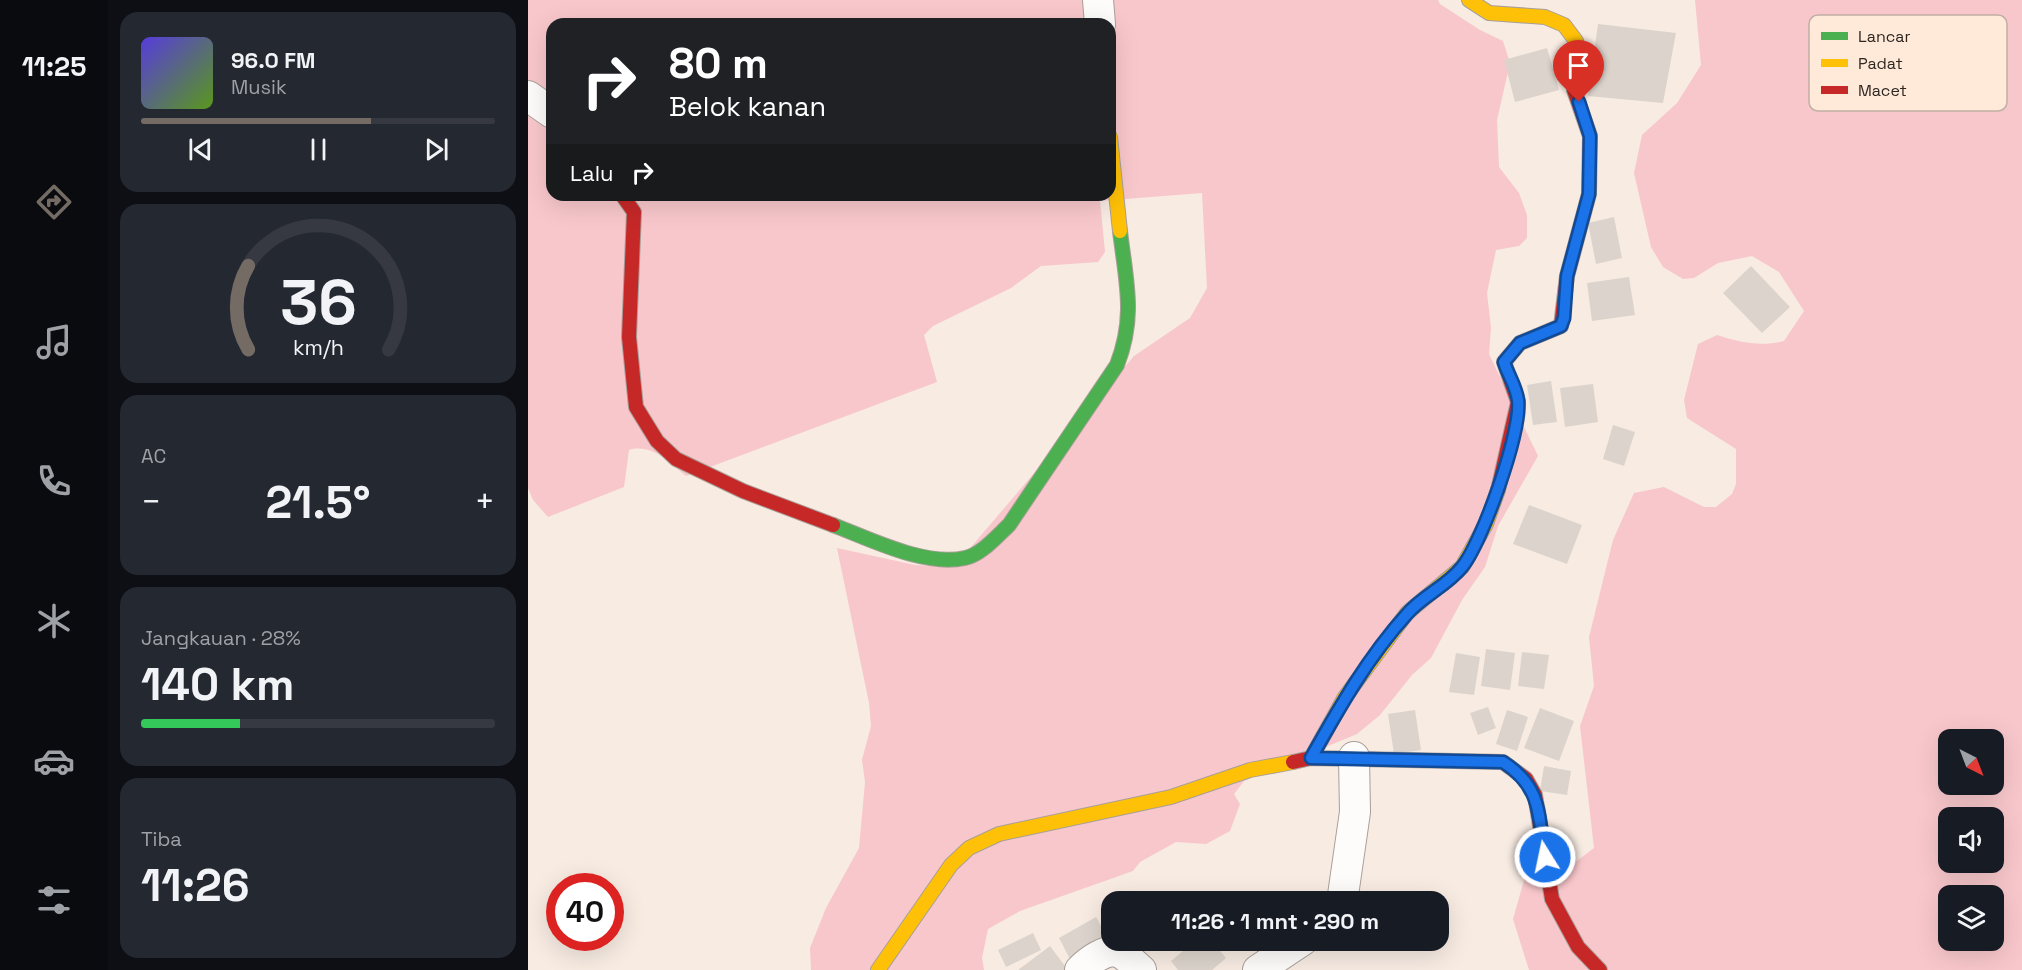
<!DOCTYPE html>
<html lang="id">
<meta charset="utf-8">
<style>
:root{--surface:#171b24;--page:#242831;--text:#f1f3f6;--muted:#9ea1a6;--line:#363941;--accent:#746b64}
body{margin:0;font-family:"Space Grotesk",sans-serif;background:var(--page);color:var(--text);height:100vh;display:flex;flex-direction:column;font-size:22px;white-space:nowrap}
*{box-sizing:border-box;margin:0}
p{font-size:20px;color:var(--muted)}
.icon{flex:none;width:33px;height:33px;fill:none;stroke:currentColor;stroke-width:2;stroke-linecap:round;stroke-linejoin:round}
.map{position:relative;flex:1;overflow:hidden}
.drawer{display:flex;flex-direction:column;gap:12px;padding:12px;background:#0d0f14;width:420px}
.drawer>*{flex:none}
.top-card{position:absolute;left:18px;top:18px;width:570px;height:183px;border-radius:18px;box-shadow:0 6px 24px #0002;background:#202124;color:#fff;overflow:hidden}
.needle{width:39px;rotate:138deg}
.buttons{position:absolute;left:1410px;top:729px;display:grid;gap:12px}
.buttons a{display:grid;place-items:center;width:66px;height:66px;border-radius:12px;background:var(--surface);box-shadow:0 6px 24px #0002;font-size:30px}
.speed{position:absolute;left:18px;top:873px;display:flex;gap:12px;font-size:30px;font-weight:700;text-align:center}
.speed>*{display:grid;place-content:center;width:78px;height:78px;border-radius:50%;background:var(--surface);box-shadow:0 6px 24px #0002;line-height:1}
.speed .limit{border:9px solid #d22;background:#fff;color:#111}
.pin{position:absolute;display:grid;place-items:center;width:51px;height:51px;color:#fff;margin:-62px -26px;border-radius:50% 50% 50% 0;rotate:-45deg;box-shadow:0 0 6px #0007}
.pin .icon{rotate:45deg}
.me{position:absolute;width:66px;margin:-33px;rotate:350deg;stroke-linejoin:round;filter:drop-shadow(0 0 4px #0008)}
.turn{display:flex;align-items:center;gap:21px;height:126px;padding:0 24px;font-size:27px}
.turn .icon{width:78px;height:78px;stroke-width:2.5}
.turn b{display:block;font-size:42px;line-height:51px}
.then{display:flex;align-items:center;height:57px;padding:0 24px;background:#0003;gap:12px;font-size:22px}
.big{font-size:45px;font-weight:700;line-height:1.1}
.drawer .card{flex:1;display:flex;flex-direction:column;justify-content:center;gap:9px;min-width:0;padding:0 21px;border-radius:18px;background:var(--page)}
.drawer .dial{align-items:center;gap:0}
.dial svg{height:156px;overflow:visible;fill:none;stroke:var(--line);stroke-width:7;stroke-linecap:round;text-anchor:middle}
.dial text{fill:var(--text);stroke:none}
.song{display:flex;align-items:center;gap:18px}
.cover{width:72px;height:72px;border-radius:9px;background:linear-gradient(135deg,hsl(250 70% 55%),hsl(90 70% 35%))}
.played{height:6px;border-radius:3px;background:linear-gradient(90deg,var(--accent) 65%,var(--line) 65%)}
.keys{display:flex;justify-content:space-around;direction:ltr}
.heat{display:flex;justify-content:space-between;align-items:center;font-size:33px;direction:ltr}
.charge{height:9px;border-radius:4px;background:linear-gradient(90deg,#34c759 28%,var(--line) 0)}
.trip{position:absolute;left:573px;top:891px;width:348px;height:60px;border-radius:18px;background:var(--surface);box-shadow:0 6px 24px #0002;font-weight:700;line-height:60px;text-align:center}
main{display:flex;flex:1;min-height:0}
.menu{display:flex;flex-direction:column;width:108px;justify-content:space-around;align-items:center;background:#090b0e;color:var(--muted)}
.menu .icon{width:42px;height:42px}
.menu .active{color:var(--accent)}
.menu b{font-size:27px;color:var(--text)}
.map>svg:first-child{display:block}
</style>
<main>
<nav class="menu">
<b>11:25</b>
<svg class="icon active" aria-label="directions" viewBox="0 0 24 24"><path d="M12 3l9 9-9 9-9-9zM9 14v-3h6M13 9l2 2-2 2"/></svg>
<svg class="icon" aria-label="music" viewBox="0 0 24 24"><path d="M9 18V5l10-2v13"/><circle cx="6" cy="18" r="3"/><circle cx="16" cy="16" r="3"/></svg>
<svg class="icon" aria-label="phone" viewBox="0 0 24 24"><path d="M5 4h4l2 5-3 2q2 4 5 5l2-3 5 2v4C11 20 4 13 5 4z"/></svg>
<svg class="icon" aria-label="climate" viewBox="0 0 24 24"><path d="M12 3v18M4 7l16 10M4 17L20 7"/></svg>
<svg class="icon" aria-label="car" viewBox="0 0 24 24"><path d="M5 17H2v-5l4-1 3-4h7l3 4 3 1v5h-3M9 17h6M6 11h13"/><circle cx="7" cy="17" r="2"/><circle cx="17" cy="17" r="2"/></svg>
<svg class="icon" aria-label="filters" viewBox="0 0 24 24"><path d="M4 7h16M4 17h16"/><circle cx="9" cy="7" r="2"/><circle cx="15" cy="17" r="2"/></svg>
</nav>
<section class="drawer">
<div class="card">
<div class="song"><i class="cover"></i><div><b>96.0 FM</b><p>Musik</p></div></div>
<div class="played"></div>
<div class="keys"><svg class="icon" aria-label="previous" viewBox="0 0 24 24"><path d="M18 5L8 12l10 7zM5 5v14"/></svg><svg class="icon" aria-label="pause" viewBox="0 0 24 24"><path d="M8 5v14M16 5v14"/></svg><svg class="icon" aria-label="next" viewBox="0 0 24 24"><path d="M6 5l10 7-10 7zM19 5v14"/></svg></div>
</div>
<div class="card dial"><svg viewBox="0 0 100 80">
<path d="M14 69A42 42 0 1 1 86 69"/>
<path d="M14 69A42 42 0 0 1 14 26" stroke="#746b64"/>
<text x="50" y="56" font-size="32" font-weight="700">36</text>
<text x="50" y="72" font-size="11">km/h</text>
</svg></div>
<div class="card"><p>AC</p>
<div class="heat"><a>−</a><b class="big">21.5°</b><a>+</a></div>
</div>
<div class="card"><p>Jangkauan · 28%</p><b class="big">140 km</b><div class="charge"></div></div>
<div class="card"><p>Tiba</p><b class="big">11:26</b></div>
</section>
<div class="map">
<svg width="1494" height="970" viewBox="0 0 1494 970">
<rect width="100%" height="100%" fill="#f7ebe2"/>
<path fill="#f8c7cb" fill-rule="evenodd" d="M 0,0 L 910,0 L 912,4 L 952,30 L 975,41 L 982,63 L 969,120 L 971,167 L 991,193 L 999,215 L 999,238 L 991,246 L 968,250 L 959,293 L 963,328 L 961,354 L 1010,456 L 970,526 L 957,567 L 934,600 L 903,658 L 884,675 L 852,715 L 829,734 L 716,781 L 706,794 L 712,804 L 702,831 L 678,844 L 648,842 L 612,862 L 605,871 L 492,911 L 460,929 L 454,958 L 456,970 L 283,970 L 282,948 L 298,908 L 331,848 L 337,782 L 334,760 L 343,726 L 341,703 L 309,548 L 387,565 L 426,567 L 606,356 L 662,318 L 679,288 L 674,193 L 572,201 L 577,252 L 570,262 L 513,266 L 483,288 L 405,326 L 396,335 L 409,382 L 158,476 C 142,462 123,443 101,450 L 96,487 L 20,517 L 5,500 L 0,488 ZM 24,24 L 582,24 L 582,195 L 24,195 Z
M 1167,0 L 1494,0 L 1494,970 L 1001,970 L 985,919 L 997,877 L 1042,866 L 1066,848 L 1052,726 L 1066,686 L 1061,637 L 1085,540 L 1106,493 L 1136,487 L 1176,507 L 1188,507 L 1204,494 L 1208,484 L 1208,449 L 1159,418 L 1156,400 L 1170,344 L 1189,335 C 1210,342 1233,347 1256,341 L 1276,311 L 1251,272 L 1224,256 L 1190,263 L 1166,278 L 1155,279 L 1135,267 L 1123,247 L 1106,173 L 1114,135 L 1149,103 L 1173,65 ZM 1420,740 L 1466,740 L 1466,784 L 1420,784 ZM 1420,818 L 1466,818 L 1466,862 L 1420,862 ZM 1420,896 L 1466,896 L 1466,940 L 1420,940 Z"/>
<path fill="#dcd4cc" d="M 1070,24 L 1148,33 L 1135,103 L 1060,96 Z
M 1019,48 L 1031,90 L 987,102 L 976,60 Z
M 1086,217 L 1094,258 L 1068,264 L 1060,223 Z
M 1223,266 L 1262,307 L 1234,333 L 1195,293 Z
M 1101,277 L 1107,315 L 1064,321 L 1059,283 Z
M 1023,381 L 1029,422 L 1005,425 L 999,385 Z
M 1065,384 L 1070,422 L 1037,427 L 1032,388 Z
M 1085,425 L 1107,432 L 1096,466 L 1075,459 Z
M 1001,505 L 1054,525 L 1039,564 L 985,544 Z
M 958,649 L 987,653 L 982,690 L 953,686 Z
M 994,652 L 1021,655 L 1016,689 L 990,686 Z
M 928,653 L 952,657 L 946,695 L 921,692 Z
M 960,707 L 968,728 L 950,735 L 942,713 Z
M 1012,708 L 1046,721 L 1031,761 L 996,748 Z
M 887,710 L 893,750 L 866,754 L 860,714 Z
M 979,710 L 1000,717 L 989,751 L 968,744 Z
M 1016,766 L 1043,771 L 1039,795 L 1012,791 Z
M 568,917 L 581,940 L 543,961 L 531,938 Z
M 505,933 L 513,950 L 478,967 L 470,950 Z
M 668,940 L 683,940 L 698,958 L 684,970 L 650,970 L 643,961 Z
M 522,946 L 540,970 L 490,970 Z"/>
<g fill="none" stroke-linecap="round" stroke-linejoin="round">
<defs>
<path id="street" d="M 570,0 L 572,24
M 0,96 L 24,113
M 814,902 L 827,812 L 826,757
M 552,970 C 560,962 578,948 590,952 C 598,955 607,965 613,970
M 730,970 L 775,940"/>
<path id="fast" d="M 305,525 C 342,539 397,567 437,558 C 453,555 469,536 481,525 L 589,365 C 608,316 598,282 592,231"/>
<path id="slow" d="M 941,0 L 961,13 L 1017,17 L 1036,25 L 1048,41 L 1047,65
M 582,137 L 592,231
M 783,758 L 817,697 L 879,613 L 934,567 L 958,524 L 970,490
M 350,970 L 423,865 L 441,848 L 471,834 L 643,797 L 722,770 L 765,762"/>
<path id="jam" d="M 94,195 L 106,212 L 101,337 L 108,407 L 129,441 L 148,459 L 215,491 L 305,525
M 970,490 L 990,402 L 976,362 L 992,343 L 1033,326 L 1039,276 L 1061,194 L 1062,136 L 1046,90 L 1047,65
M 765,762 L 783,758 L 975,762 L 998,779 L 1007,795 L 1024,899 L 1050,947 L 1072,970"/>
</defs>
<use href="#street" stroke="#a89f98" stroke-width="32"/>
<use href="#fast" stroke="#a89f98" stroke-width="16"/>
<use href="#slow" stroke="#a89f98" stroke-width="16"/>
<use href="#jam" stroke="#a89f98" stroke-width="16"/>
<use href="#street" stroke="#fefcfb" stroke-width="30"/>
<use href="#fast" stroke="#4caf50" stroke-width="14"/>
<use href="#slow" stroke="#ffc107" stroke-width="14"/>
<use href="#jam" stroke="#c62828" stroke-width="14"/>
</g>
<g fill="none" stroke-linecap="round" stroke-linejoin="round">
<defs>
<path id="route" d="M 1017,857 C 1010,814 1014,787 975,762 L 783,758 C 811,708 840,657 879,614 C 894,596 919,586 934,567 C 954,543 994,431 990,400 C 988,386 980,375 976,362 L 992,343 L 1033,326 L 1036,318 L 1039,276 L 1061,194 L 1062,136 L 1051,102"/>
</defs>
<use href="#route" stroke="#114b97" stroke-width="15"/>
<use href="#route" stroke="#1a73e8" stroke-width="10"/>
</g>
<rect x="1281" y="15" width="198" height="96" rx="9" fill="#ffeada" stroke="#c0afa2" stroke-width="1.5"/>
<rect x="1293" y="32" width="27" height="8" fill="#4caf50"/>
<rect x="1293" y="59" width="27" height="8" fill="#ffc107"/>
<rect x="1293" y="86" width="27" height="8" fill="#c62828"/>
<g font-size="16" fill="#2e2620">
<text x="1330" y="42">Lancar</text>
<text x="1330" y="69">Padat</text>
<text x="1330" y="96">Macet</text>
</g>
</svg>
<div class="buttons">
<a><svg class="needle" viewBox="-14 -14 28 28"><path d="M0-13l5 13h-10z" fill="#e53935"/><path d="M0 13l5-13h-10z" fill="#9ea1a6"/></svg></a>
<a><svg class="icon" aria-label="sound" viewBox="0 0 24 24"><path d="M4 9h4l5-4v14l-5-4H4zM17 9q2 3 0 6"/></svg></a>
<a><svg class="icon" aria-label="layers" viewBox="0 0 24 24"><path d="M12 4l9 5-9 5-9-5zM3 14l9 5 9-5"/></svg></a>
</div>
<div class="speed"><div class="limit">40</div></div>
<div class="pin" style="left:1051px;top:102px;background:#d93025"><svg class="icon" aria-label="arrive" viewBox="0 0 24 24"><path d="M6 21V4h12l-3 4 3 4H6"/></svg></div>
<svg class="me" style="left:1017px;top:857px" viewBox="-20 -20 40 40"><circle r="17" fill="#1a73e8" stroke="#fff" stroke-width="3"/><path d="M0-11L8 9 0 5-8 9z" fill="#fff"/></svg>
<div class="trip">11:26 · 1 mnt · 290 m</div>
<div class="top-card">
<div class="turn"><svg class="icon" aria-label="right" viewBox="0 0 24 24"><path d="M7 20v-9h11M14 6l5 5-5 5"/></svg><div><b>80 m</b>Belok kanan</div></div>
<div class="then">Lalu<svg class="icon" aria-label="right" viewBox="0 0 24 24"><path d="M7 20v-9h11M14 6l5 5-5 5"/></svg></div>
</div>
</div>
</main>
